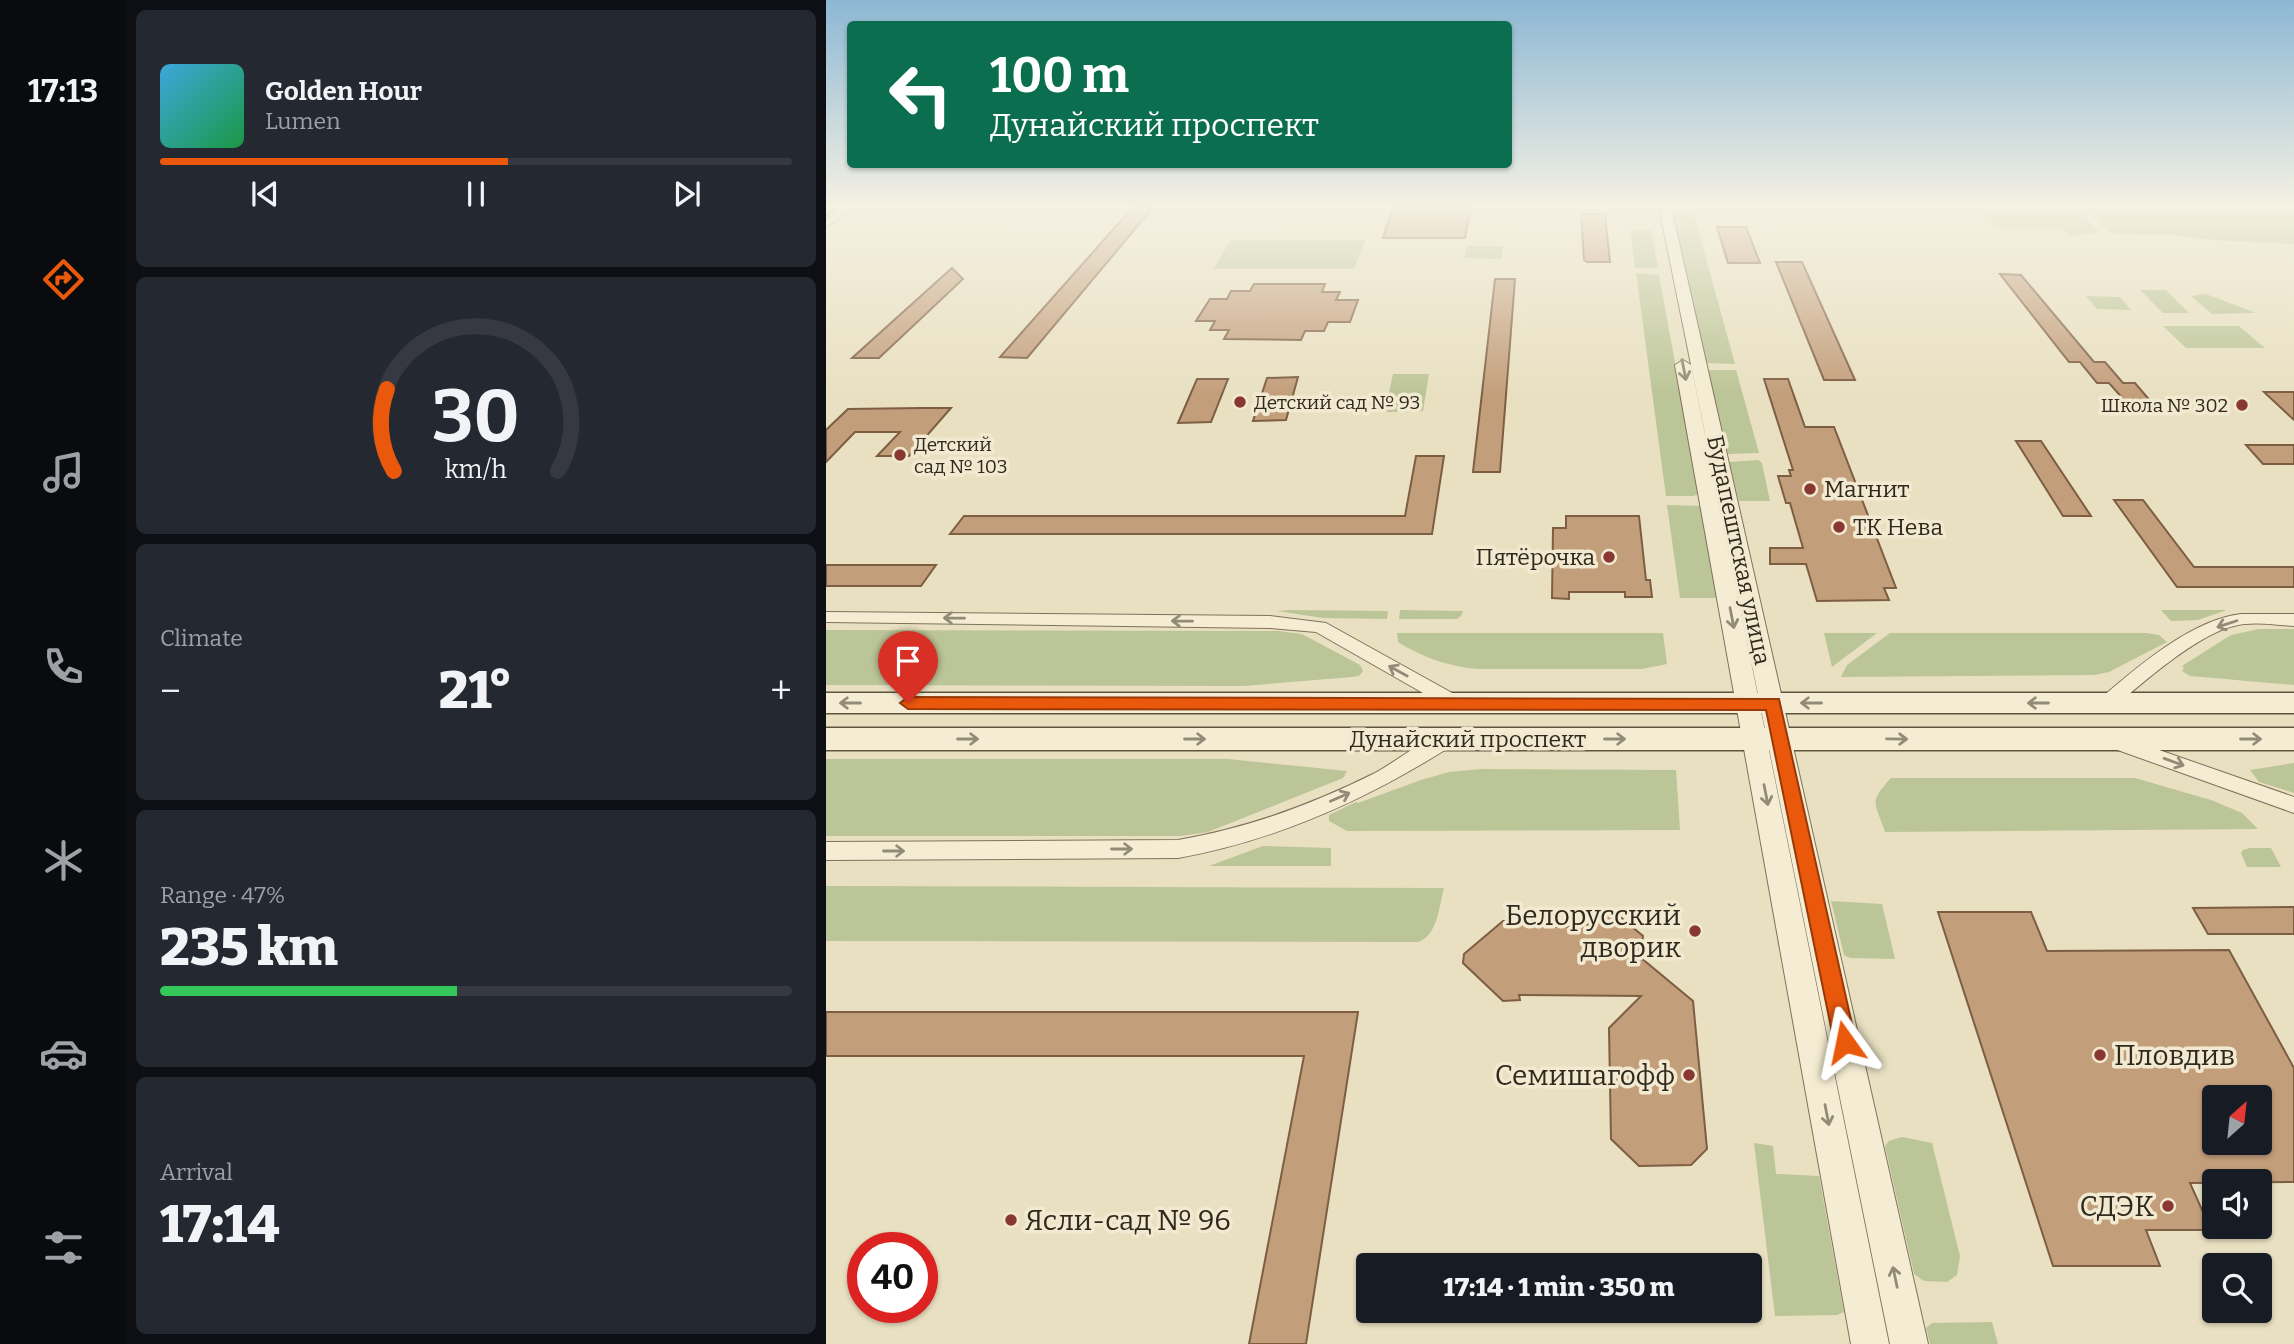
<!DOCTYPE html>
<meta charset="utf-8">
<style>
:root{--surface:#171b24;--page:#242831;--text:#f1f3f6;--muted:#9ea1a6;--line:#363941;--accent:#ea580c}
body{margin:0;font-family:Bitter,serif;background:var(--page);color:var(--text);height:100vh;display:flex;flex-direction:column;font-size:26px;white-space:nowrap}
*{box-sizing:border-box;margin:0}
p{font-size:23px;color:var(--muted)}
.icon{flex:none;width:38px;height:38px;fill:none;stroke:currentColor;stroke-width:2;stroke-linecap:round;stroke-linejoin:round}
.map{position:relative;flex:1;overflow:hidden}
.side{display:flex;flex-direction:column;gap:10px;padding:10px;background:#0d0f14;width:700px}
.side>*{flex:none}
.hud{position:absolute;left:21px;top:21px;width:665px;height:147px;border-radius:7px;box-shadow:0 2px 5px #0004;background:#0b6e4f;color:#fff;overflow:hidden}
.needle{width:46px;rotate:27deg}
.fabs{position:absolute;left:1376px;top:1085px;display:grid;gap:14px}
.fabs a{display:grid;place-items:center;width:70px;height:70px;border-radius:7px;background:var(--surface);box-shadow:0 2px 5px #0004;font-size:35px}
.speed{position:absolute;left:21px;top:1232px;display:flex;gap:14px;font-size:35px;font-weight:700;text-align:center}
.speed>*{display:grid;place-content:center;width:91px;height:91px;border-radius:50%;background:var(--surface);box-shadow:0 2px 5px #0004;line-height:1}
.speed .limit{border:10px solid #d22;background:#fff;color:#111}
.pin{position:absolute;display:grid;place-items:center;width:60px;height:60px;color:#fff;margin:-72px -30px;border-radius:50% 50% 50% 0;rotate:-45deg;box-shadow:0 0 7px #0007}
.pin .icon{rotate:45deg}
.me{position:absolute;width:77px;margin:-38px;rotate:348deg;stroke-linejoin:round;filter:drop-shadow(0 0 5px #0008)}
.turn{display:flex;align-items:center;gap:24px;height:147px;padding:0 28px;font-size:32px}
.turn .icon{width:91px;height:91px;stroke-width:2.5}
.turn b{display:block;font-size:49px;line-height:60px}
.big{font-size:52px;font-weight:800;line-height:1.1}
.side .tile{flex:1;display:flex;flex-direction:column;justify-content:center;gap:10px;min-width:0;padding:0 24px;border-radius:10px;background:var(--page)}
.side .dial{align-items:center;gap:0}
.dial svg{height:182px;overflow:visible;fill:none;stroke:var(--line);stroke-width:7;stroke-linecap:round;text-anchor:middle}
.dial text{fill:var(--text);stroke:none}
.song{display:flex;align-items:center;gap:21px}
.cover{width:84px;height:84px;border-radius:10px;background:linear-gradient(135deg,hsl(200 70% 55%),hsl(140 70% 35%))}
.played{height:7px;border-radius:4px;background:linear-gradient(90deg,var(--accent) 55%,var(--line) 55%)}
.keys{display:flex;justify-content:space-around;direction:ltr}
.heat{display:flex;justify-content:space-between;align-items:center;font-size:38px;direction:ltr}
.charge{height:10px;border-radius:5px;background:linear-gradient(90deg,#34c759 47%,var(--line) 0)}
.trip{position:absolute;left:530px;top:1253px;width:406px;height:70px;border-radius:7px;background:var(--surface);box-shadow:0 2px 5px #0004;font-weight:800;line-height:70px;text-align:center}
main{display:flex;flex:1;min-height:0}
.tabs{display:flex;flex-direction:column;width:126px;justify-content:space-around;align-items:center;background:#090b0e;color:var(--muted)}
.tabs .icon{width:49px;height:49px}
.tabs .current{color:var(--accent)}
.tabs b{font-size:32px;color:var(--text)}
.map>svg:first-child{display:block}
</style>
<main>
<nav class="tabs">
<b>17:13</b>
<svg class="icon current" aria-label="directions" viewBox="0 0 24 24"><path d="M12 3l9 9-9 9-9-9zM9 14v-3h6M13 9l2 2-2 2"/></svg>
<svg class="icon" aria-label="music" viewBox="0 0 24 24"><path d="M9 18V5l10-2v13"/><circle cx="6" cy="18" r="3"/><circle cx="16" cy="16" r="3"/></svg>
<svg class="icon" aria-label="phone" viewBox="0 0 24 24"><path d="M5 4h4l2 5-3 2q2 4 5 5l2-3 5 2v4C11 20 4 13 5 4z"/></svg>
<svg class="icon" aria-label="climate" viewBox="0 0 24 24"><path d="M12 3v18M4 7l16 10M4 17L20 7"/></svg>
<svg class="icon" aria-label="car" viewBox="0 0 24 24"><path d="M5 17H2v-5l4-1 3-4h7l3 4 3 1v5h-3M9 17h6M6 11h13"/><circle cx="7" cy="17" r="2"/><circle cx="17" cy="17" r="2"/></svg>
<svg class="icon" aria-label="filters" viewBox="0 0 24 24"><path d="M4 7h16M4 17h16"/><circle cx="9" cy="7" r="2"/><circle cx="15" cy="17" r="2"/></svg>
</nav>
<section class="side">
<div class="tile">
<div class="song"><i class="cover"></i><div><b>Golden Hour</b><p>Lumen</p></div></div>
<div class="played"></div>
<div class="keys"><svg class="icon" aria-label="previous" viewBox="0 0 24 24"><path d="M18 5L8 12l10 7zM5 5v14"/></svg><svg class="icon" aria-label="pause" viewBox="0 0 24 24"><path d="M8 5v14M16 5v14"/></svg><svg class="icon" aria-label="next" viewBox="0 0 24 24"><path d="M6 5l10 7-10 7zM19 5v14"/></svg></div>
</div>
<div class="tile dial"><svg viewBox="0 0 100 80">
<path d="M14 69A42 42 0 1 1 86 69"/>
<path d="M14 69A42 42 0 0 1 11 33" stroke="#ea580c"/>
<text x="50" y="56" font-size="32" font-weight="700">30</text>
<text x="50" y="72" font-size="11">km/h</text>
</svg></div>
<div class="tile"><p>Climate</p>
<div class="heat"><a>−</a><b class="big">21°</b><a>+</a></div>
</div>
<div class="tile"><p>Range · 47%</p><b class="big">235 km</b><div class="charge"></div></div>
<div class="tile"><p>Arrival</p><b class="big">17:14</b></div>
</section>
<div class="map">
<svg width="1468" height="1344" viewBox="0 0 1468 1344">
<rect width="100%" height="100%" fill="#e8e0c1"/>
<path fill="#bcc597" d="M 844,207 L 866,207 L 909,364 L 880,363 Z
M 1142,207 L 1251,207 L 1273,232 L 1244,236 L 1234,228 L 1181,228 L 1185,232 L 1161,223 Z
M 1259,207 L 1448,207 L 1468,212 L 1468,244 L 1386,240 L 1347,235 L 1292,234 L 1281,230 Z
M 804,230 L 825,230 L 832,268 L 809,268 Z
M 405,240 L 539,240 L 528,269 L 387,269 Z
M 641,246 L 677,246 L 676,259 L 638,258 Z
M 810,273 L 833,275 L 873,494 L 867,496 L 840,496 Z
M 1314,290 L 1340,290 L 1363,313 L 1337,313 Z
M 1380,294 L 1430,313 L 1386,314 L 1365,296 Z
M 1260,296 L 1294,297 L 1305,310 L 1271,309 Z
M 1337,326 L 1413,326 L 1439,348 L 1360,348 Z
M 882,370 L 910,370 L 933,453 L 902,454 Z
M 567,374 L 603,374 L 597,411 L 559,412 Z
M 932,460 L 936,463 L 944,501 L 913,501 L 903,462 Z
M 841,505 L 875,506 L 892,598 L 854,598 Z
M 574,610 L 637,611 L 635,616 L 631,619 L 573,619 Z
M 1335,610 L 1401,610 L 1372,620 L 1345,621 Z
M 451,611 L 463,610 L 562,611 L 561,619 L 497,618 Z
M 1433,629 L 1468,629 L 1468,685 L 1364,676 L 1356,671 L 1358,668 L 1356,666 L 1405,635 Z
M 0,630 L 452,631 L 476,634 L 534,665 L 537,671 L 533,676 L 526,677 L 418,686 L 0,685 Z
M 571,633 L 837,633 L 841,664 L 816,669 L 651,669 C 621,666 598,658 572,642 Z
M 998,633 L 1051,633 L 1006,667 Z
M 1064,633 L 1320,633 L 1333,635 L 1341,642 L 1283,672 L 1268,675 L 1015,677 L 1021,665 Z
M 0,759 L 402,759 L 521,771 L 517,778 L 382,832 L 355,836 L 0,836 Z
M 1468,763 L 1468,793 L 1433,782 L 1424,770 Z
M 655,769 L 850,770 L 854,830 L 521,831 L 503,821 L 503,815 L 530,802 L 532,803 L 595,780 L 623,772 Z
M 1065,778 L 1309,778 L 1385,800 L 1416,813 L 1432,829 L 1059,832 C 1049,802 1042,803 1065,778 Z
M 437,846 L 505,848 L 505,866 L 383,866 Z
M 1424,848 L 1445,848 L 1455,867 L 1421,867 L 1415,853 L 1417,850 Z
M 0,886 L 618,888 C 613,906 612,935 592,942 L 0,941 Z
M 1005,901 L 1056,904 L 1069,959 L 1024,958 L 1018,955 Z
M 1076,1137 L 1106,1143 L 1134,1256 L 1131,1275 L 1121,1282 L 1098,1281 L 1088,1274 L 1059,1146 L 1063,1141 Z
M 928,1143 L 947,1146 L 950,1174 L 993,1176 L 1018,1312 L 1011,1315 L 949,1316 Z
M 1166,1322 L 1172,1344 L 1104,1344 L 1100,1328 L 1106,1323 Z"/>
<path fill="#c39e7b" stroke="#7d5e43" stroke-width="2" fill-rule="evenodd" d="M 307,207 L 321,207 L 325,210 L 201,358 L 174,357 Z
M 567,207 L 645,207 L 639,238 L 557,238 Z
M 755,214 L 779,214 L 784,262 L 761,262 L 758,260 Z
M 891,227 L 920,227 L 934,263 L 902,263 Z
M 950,262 L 976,262 L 1029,380 L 998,380 Z
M 126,268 L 137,279 L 53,358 L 26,358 Z
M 1174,274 L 1195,275 L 1268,362 L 1279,362 L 1297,383 L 1309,383 L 1332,410 L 1307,410 L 1283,383 L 1271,383 L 1254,362 L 1243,362 Z
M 669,279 L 689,279 L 674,472 L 647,472 Z
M 428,284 L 499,284 L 496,292 L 514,292 L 510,300 L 532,300 L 524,322 L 502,322 L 498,331 L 479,331 L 475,340 L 398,339 L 403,330 L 384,330 L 389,321 L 370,321 L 384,299 L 401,299 L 405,291 L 424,291 Z
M 472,377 L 460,420 L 427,421 L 441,378 Z
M 371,379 L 402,379 L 385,422 L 352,423 Z
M 938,379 L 962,379 L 979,427 L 1008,427 L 1070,588 L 1058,588 L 1063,600 L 991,601 L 980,564 L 944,564 L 944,548 L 977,548 L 964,503 L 960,503 L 952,476 L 965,476 L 963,470 L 967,470 Z
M 1438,392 L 1468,392 L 1468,420 Z
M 95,408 L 125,408 L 83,456 L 51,456 L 74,432 L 29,432 L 0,462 L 0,430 L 22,409 Z
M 1190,441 L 1215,441 L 1265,516 L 1237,516 Z
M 1420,445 L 1468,445 L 1468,464 L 1437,464 Z
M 590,456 L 618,456 L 606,534 L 124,534 L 138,516 L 579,516 Z
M 1288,500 L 1317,500 L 1368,567 L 1468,567 L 1468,587 L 1351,587 Z
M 740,516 L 813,516 L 820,580 L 824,580 L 826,597 L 799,597 L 799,592 L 743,592 L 743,599 L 726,598 L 727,528 L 740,528 Z
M 0,565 L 110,565 L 95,586 L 0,586 Z
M 1468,907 L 1468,934 L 1382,934 L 1367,908 Z
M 786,910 L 817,936 L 814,957 L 867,1001 L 881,1149 L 865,1165 L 813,1166 L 785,1139 L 783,1028 L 815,996 L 693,995 L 694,1000 L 677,1001 L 637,963 L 638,954 L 677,921 L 701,922 L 707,927 L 760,927 L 774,911 Z
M 1112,912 L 1205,912 L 1221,951 L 1403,950 L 1468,1068 L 1468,1182 L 1364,1183 L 1385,1230 L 1320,1230 L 1334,1266 L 1227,1266 ZM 1388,1097 L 1433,1097 L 1433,1143 L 1388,1143 Z
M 0,1012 L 532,1012 L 480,1344 L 423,1344 L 478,1056 L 0,1056 Z"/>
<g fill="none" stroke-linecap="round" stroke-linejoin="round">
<defs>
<path id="minor" d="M 19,207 L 29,207 L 0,227 L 0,220 Z
M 0,612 L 444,616 L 500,623 L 637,699 L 640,704 L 637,709 L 625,709 L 490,632 L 444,628 L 0,622 Z
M 1415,614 L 1468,614 L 1468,626 C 1449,625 1427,621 1408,626 C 1372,634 1316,683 1287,708 L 1275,708 L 1272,703 L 1275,698 C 1311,667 1367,619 1415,614 Z
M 623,731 L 630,733 L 632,738 L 630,743 C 544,798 453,840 352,858 L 0,860 L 0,842 L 352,840 C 422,828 485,805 549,773 C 573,760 597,739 623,731 Z
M 1293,736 L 1468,797 L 1468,813 L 1286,748 L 1284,743 L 1286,738 Z"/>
<path id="tertiary" d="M 833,207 L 845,207 L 1102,1344 L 1064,1344 Z
M 857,360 L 865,365 L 1063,1344 L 1025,1344 L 849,365 Z"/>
<path id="secondary" d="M 0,693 L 1468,693 L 1468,713 L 0,713 Z
M 0,728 L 1468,728 L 1468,750 L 0,750 Z"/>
</defs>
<use href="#minor" stroke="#80715b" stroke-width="2"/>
<use href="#tertiary" stroke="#80715b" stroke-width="2"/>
<use href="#secondary" stroke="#62533e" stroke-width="3"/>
<use href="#minor" fill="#f4edd3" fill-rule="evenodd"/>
<use href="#tertiary" fill="#f4edd3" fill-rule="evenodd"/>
<use href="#secondary" fill="#f4edd3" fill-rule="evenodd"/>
<path stroke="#31291d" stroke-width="2" d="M 0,215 L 11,207"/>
</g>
<defs><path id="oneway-shaft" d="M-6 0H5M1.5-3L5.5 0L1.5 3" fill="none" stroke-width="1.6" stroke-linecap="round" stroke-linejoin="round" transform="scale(1.75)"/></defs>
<g stroke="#928b78">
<use href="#oneway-shaft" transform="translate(858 370) rotate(79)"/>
<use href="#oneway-shaft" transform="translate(128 618) rotate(-179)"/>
<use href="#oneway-shaft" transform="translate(906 618) rotate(79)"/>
<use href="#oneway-shaft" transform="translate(356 621) rotate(-179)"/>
<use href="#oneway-shaft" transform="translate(1401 624) rotate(162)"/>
<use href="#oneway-shaft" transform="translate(572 671) rotate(-151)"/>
<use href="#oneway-shaft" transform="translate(24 703) rotate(-180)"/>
<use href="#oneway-shaft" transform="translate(985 703) rotate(180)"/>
<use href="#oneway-shaft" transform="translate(1212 703) rotate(180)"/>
<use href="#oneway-shaft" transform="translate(142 739)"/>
<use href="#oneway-shaft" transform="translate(369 739)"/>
<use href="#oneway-shaft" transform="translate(789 739)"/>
<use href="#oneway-shaft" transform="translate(1071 739) rotate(1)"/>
<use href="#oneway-shaft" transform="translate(1425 739)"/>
<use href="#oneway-shaft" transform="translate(1348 762) rotate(20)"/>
<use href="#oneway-shaft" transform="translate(940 795) rotate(79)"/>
<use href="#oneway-shaft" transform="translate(514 797) rotate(-24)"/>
<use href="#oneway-shaft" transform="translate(296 849)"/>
<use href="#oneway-shaft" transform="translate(68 851)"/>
<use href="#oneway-shaft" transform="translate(1001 1115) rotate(79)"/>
<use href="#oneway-shaft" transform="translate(1069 1277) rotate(-102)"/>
</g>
<linearGradient id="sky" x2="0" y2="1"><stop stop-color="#8cb7d4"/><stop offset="0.52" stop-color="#f5f1e3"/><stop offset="1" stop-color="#f5f1e3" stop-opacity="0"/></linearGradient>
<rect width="1468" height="395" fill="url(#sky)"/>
<path fill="#ea580c" stroke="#983908" stroke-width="2" d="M 82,697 L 953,699 L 1030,1042 L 1027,1050 L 1019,1053 L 1011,1050 L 1008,1042 L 940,710 L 82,709 L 74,703 Z"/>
<g fill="#893731" stroke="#f1ead0" stroke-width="2.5">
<circle cx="414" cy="402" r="7"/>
<circle cx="1416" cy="405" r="7"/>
<circle cx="74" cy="455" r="7"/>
<circle cx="984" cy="489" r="7"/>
<circle cx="1013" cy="527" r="7"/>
<circle cx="783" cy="557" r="7"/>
<circle cx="869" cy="931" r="7"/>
<circle cx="1274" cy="1055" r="7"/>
<circle cx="863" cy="1075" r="7"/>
<circle cx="1342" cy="1206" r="7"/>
<circle cx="185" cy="1220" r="7"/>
</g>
<g text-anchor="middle" stroke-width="7" stroke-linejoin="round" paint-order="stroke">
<g font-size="19" fill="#31291d" stroke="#f1ead0" text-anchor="start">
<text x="428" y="409">Детский сад № 93</text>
<text x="1402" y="412" text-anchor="end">Школа № 302</text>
<text x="88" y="451">Детский<tspan x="88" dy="22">сад № 103</tspan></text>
</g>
<g font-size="23" fill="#31291d" stroke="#f1ead0" text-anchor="start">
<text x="998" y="497">Магнит</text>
<text x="1027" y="535">ТК Нева</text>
<text x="769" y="565" text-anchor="end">Пятёрочка</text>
</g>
<g font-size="23" fill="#31291d" stroke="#f1ead0">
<text transform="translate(913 550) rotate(78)" y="8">Будапештская улица</text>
<text x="642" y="747">Дунайский проспект</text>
</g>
<g font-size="28" fill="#31291d" stroke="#f1ead0" text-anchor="end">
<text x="855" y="925">Белорусский<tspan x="855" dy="32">дворик</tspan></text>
<text x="1288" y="1065" text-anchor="start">Пловдив</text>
<text x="849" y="1085">Семишагофф</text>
<text x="1328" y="1216">СДЭК</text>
<text x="199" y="1230" text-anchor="start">Ясли-сад № 96</text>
</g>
</g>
</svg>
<div class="fabs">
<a><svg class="needle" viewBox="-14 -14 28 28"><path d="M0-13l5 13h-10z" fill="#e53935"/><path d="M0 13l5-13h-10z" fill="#9ea1a6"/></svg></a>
<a><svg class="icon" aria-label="sound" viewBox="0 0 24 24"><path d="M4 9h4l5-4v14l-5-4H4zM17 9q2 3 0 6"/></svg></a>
<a><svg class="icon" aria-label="search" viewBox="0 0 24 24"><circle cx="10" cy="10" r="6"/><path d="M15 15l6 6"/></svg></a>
</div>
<div class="speed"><div class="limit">40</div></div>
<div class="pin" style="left:82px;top:703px;background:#d93025"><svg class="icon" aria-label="arrive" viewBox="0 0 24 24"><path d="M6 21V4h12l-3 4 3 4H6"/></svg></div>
<svg class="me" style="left:1019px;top:1042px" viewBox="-20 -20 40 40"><path d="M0-17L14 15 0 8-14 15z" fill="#ea580c" stroke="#fff" stroke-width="4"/></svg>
<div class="trip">17:14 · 1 min · 350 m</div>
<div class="hud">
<div class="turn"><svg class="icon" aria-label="left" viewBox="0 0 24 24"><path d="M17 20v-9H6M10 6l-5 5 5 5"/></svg><div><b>100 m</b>Дунайский проспект</div></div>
</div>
</div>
</main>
